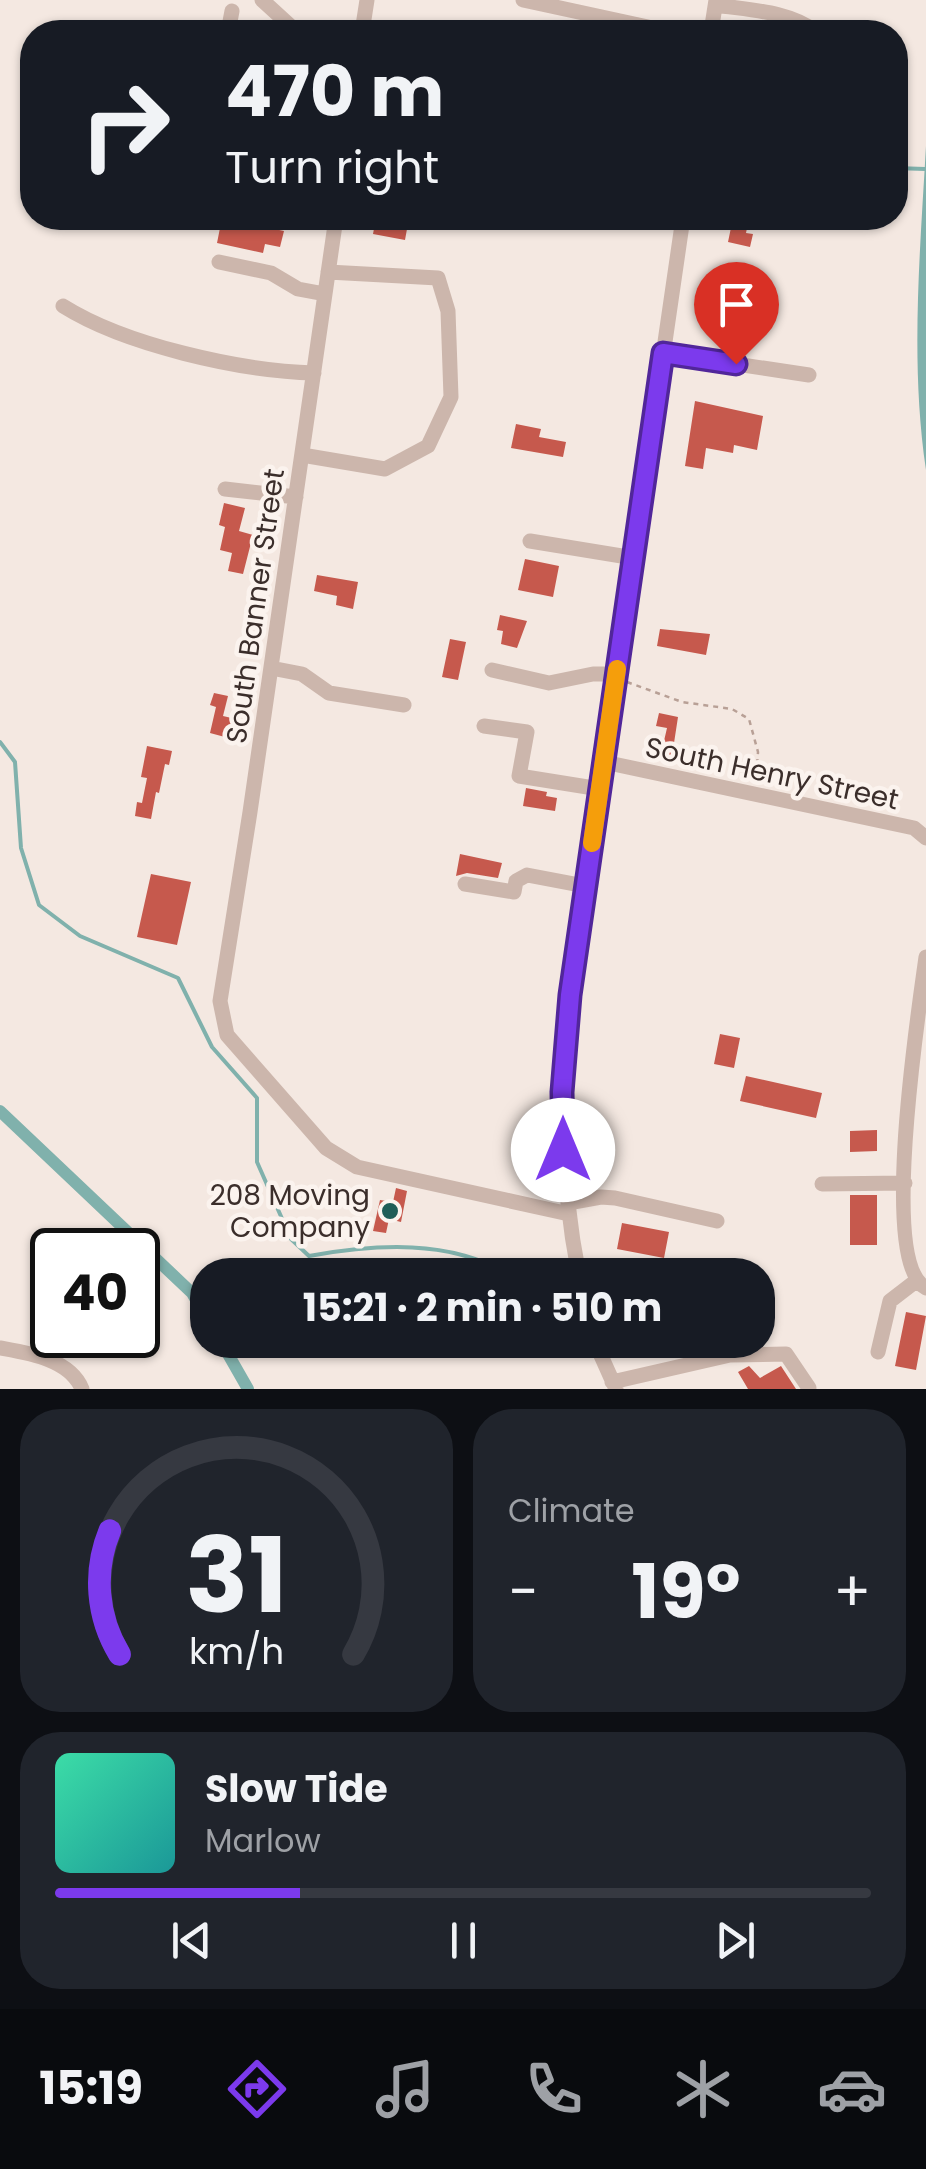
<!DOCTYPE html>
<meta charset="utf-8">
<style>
:root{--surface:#171b24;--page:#20242c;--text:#f1f3f6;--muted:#9ea1a6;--line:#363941;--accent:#7c3aed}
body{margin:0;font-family:Poppins,sans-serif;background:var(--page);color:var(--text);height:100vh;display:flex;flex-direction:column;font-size:38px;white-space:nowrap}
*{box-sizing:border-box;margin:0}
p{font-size:32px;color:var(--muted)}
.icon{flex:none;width:55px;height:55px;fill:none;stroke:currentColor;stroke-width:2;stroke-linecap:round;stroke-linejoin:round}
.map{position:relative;height:1389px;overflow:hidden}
.panel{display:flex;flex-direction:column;gap:20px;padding:20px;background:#0d0f14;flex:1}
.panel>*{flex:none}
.top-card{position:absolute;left:20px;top:20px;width:888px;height:210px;border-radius:40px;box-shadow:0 2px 8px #0004;background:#171b24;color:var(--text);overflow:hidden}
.speed{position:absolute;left:30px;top:1228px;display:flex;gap:20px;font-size:50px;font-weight:700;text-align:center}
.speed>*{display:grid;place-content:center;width:130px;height:130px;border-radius:50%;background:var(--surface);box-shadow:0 2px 8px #0004;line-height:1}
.speed .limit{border:5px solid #111;border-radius:15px;background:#fff;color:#111}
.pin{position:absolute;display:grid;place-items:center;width:85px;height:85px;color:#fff;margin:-102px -42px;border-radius:50% 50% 50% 0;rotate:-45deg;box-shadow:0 0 10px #0007}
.pin .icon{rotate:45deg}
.me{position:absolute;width:110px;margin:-55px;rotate:0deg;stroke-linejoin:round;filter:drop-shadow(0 0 8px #0008)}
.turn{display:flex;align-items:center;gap:35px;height:210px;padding:0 40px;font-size:45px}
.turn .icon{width:130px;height:130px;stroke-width:2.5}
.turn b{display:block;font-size:70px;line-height:85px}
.big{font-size:75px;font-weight:700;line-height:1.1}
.panel .card{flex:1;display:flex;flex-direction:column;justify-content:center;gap:15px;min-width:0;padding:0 35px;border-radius:40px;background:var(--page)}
.panel .dial{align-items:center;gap:0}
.dial svg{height:260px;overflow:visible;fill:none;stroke:var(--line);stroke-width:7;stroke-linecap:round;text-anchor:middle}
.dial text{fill:var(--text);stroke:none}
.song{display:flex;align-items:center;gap:30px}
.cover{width:120px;height:120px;border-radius:15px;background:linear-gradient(135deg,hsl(160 70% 55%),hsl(180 70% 35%))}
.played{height:10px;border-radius:5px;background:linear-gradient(90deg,var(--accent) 30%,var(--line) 30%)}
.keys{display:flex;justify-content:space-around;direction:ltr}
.heat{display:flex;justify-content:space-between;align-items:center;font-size:55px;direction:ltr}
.panel .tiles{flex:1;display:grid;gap:20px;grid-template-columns:1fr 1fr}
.card:last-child{grid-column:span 2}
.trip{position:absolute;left:190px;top:1258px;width:585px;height:100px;border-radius:40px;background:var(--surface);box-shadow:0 2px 8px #0004;font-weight:700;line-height:100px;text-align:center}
.menu{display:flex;height:160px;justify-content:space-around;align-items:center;background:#090b0e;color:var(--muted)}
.menu .icon{width:70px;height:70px}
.menu .on{color:var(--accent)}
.menu b{font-size:45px;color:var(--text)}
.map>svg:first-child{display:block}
</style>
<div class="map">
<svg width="926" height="1389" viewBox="0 0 926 1389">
<rect width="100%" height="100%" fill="#f4e8e1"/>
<path fill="#80b1ac" d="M 926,146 L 926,470 C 910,363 920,253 926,146 Z"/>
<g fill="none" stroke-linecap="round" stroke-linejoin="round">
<path stroke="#80b1ac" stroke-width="4" d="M 895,168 L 925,169
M 0,742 L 15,762 L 21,848 L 39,905 L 80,936 L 178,978 L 212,1047 L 257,1098 L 257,1162 L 291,1239 L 309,1256 C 376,1244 450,1239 510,1275
M 576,1340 L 578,1342"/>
<path stroke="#80b1ac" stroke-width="12" d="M 0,1111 L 192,1293 L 208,1320
M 220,1340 L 248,1389"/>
</g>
<path fill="#c6594d" d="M 192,218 L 222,218 L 284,231 L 280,247 L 265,244 L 263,253 L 217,243 L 220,228 L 192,222 Z
M 376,218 L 409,218 L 405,240 L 373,234 Z
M 733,218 L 749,218 L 746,233 L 753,234 L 750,247 L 728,242 Z
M 695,401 L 763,416 L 757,450 L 734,445 L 733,453 L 706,448 L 703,469 L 685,466 Z
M 516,424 L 541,429 L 539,437 L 566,442 L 563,457 L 511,448 Z
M 224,503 L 245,508 L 239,531 L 253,535 L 243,574 L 228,571 L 232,553 L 220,550 L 225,527 L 219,525 Z
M 525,559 L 559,566 L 553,597 L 518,590 Z
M 317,575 L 358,582 L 353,609 L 336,605 L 337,596 L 314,591 Z
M 500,615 L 527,621 L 517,648 L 501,644 L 503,631 L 497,630 Z
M 660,629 L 710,634 L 706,655 L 657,646 Z
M 450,639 L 466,642 L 458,680 L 442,677 Z
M 214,693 L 228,696 L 223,716 L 240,720 L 236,740 L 210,733 L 216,707 L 210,705 Z
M 659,713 L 678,717 L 672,756 L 661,754 L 667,728 L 656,726 Z
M 147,746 L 172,751 L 169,765 L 165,764 L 159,793 L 156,792 L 151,819 L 135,816 L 137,802 L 142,803 L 147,778 L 141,777 Z
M 526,788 L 547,792 L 546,796 L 557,798 L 555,811 L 523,806 Z
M 460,854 L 502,863 L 498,878 L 467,873 L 456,876 Z
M 151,874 L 191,882 L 177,945 L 137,937 Z
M 720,1034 L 740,1038 L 734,1068 L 714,1064 Z
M 746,1076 L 822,1093 L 816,1118 L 740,1101 Z
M 877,1130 L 877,1151 L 850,1152 L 850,1131 Z
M 396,1188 L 407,1191 L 401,1222 L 389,1219 L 386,1233 L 373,1231 L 380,1200 L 393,1202 Z
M 850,1195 L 877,1195 L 877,1245 L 850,1245 Z
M 622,1223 L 669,1232 L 664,1258 L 617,1249 Z
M 906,1312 L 926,1316 L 916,1370 L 895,1366 Z
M 749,1366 L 760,1378 L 781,1366 L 796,1389 L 748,1389 L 738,1372 Z"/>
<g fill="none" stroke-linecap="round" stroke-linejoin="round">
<path stroke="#b8a096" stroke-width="2.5" stroke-dasharray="5 5" stroke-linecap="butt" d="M 627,682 L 682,702 L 732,709 L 749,719 L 758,752 L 756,781"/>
<path stroke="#ccb6ac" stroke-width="15" d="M 262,0 L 297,32
M 523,0 L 671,32
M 716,5 C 748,10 790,11 816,32
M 228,32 L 232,11
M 362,32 L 367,0
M 711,32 L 716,0
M 336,218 L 250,812 L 220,1001 L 227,1035 L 326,1148 L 357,1167 L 569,1214
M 219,262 L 271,273 L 298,289 L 325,294
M 63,306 C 125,345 240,371 314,373
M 663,353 L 809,375
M 302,455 L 385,469 L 428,446 L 451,397 L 448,311 L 438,278 L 328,272
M 225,489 L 296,497
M 530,541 L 634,558
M 271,668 L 302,674 L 329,693 L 404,705
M 492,670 L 549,683 L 593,674 L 617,674
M 484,726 L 527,732 L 519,776 L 600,789
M 604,762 L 914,828 L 926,838
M 465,884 L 514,892 L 516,881 L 527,875 L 585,886
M 926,957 C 919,1009 879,1263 926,1288
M 822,1184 L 905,1183
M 568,1203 L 601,1197 L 615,1198 L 717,1221
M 579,1275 C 560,1182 561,1090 570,995 L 683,218
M 594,1340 L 616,1389
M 0,1348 C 28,1353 70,1359 82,1389
M 878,1352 L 890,1301 L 916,1281
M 612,1382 L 730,1355 L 786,1354 L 809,1388"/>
</g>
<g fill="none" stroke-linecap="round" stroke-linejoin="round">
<defs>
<path id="route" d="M 563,1150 L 562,1092 L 570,995 L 663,353 L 736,364"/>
</defs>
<use href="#route" stroke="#51269a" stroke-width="25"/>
<use href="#route" stroke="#7c3aed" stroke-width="18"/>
<path stroke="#f59e0b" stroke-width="18" d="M 592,843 L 617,669"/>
</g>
<circle fill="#205d58" stroke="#fbf3ee" stroke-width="4" cx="390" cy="1211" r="10"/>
<g text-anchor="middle" stroke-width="9" stroke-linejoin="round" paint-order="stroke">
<g font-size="28" fill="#3b2e2b" stroke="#fbf3ee">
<text transform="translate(255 606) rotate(-82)" y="10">South Banner Street</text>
<text transform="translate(772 773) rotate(12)" y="10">South Henry Street</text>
</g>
<g font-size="28" fill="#3b2e2b" stroke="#fbf3ee" text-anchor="end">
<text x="370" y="1205">208 Moving<tspan x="370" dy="32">Company</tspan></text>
</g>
</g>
</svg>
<div class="speed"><div class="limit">40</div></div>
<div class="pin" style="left:736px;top:364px;background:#d93025"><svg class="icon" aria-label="arrive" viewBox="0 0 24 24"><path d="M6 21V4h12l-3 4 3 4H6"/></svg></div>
<svg class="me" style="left:563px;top:1150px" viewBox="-20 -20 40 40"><circle r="19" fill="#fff"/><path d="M0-13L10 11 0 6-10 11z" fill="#7c3aed"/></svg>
<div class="trip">15:21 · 2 min · 510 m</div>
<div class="top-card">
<div class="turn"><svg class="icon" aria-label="right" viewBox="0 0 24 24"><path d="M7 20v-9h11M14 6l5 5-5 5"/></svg><div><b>470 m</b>Turn right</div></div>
</div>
</div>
<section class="panel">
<div class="tiles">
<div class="card dial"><svg viewBox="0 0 100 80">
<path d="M14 69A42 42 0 1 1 86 69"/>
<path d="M14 69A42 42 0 0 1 11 31" stroke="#7c3aed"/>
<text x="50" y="56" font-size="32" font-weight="700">31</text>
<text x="50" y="72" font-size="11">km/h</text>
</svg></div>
<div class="card"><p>Climate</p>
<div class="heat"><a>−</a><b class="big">19°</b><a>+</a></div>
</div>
<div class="card">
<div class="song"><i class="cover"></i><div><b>Slow Tide</b><p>Marlow</p></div></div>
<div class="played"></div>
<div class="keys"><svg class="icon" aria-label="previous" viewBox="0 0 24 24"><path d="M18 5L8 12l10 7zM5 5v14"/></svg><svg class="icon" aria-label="pause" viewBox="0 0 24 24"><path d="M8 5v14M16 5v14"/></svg><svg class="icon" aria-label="next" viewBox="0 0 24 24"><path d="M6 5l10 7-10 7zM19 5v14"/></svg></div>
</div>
</div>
</section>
<nav class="menu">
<b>15:19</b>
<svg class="icon on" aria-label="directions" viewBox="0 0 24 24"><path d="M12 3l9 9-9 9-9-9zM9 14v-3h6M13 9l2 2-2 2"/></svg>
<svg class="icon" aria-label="music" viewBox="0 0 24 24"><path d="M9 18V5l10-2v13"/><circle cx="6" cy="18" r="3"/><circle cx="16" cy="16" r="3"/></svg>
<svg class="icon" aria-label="phone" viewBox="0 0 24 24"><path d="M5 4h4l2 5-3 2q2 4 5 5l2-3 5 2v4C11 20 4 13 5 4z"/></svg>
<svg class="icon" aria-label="climate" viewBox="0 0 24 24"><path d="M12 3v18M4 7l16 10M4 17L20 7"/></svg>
<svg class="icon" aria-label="car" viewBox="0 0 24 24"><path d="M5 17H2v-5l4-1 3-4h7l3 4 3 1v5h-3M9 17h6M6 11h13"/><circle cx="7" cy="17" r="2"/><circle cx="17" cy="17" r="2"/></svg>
</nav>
